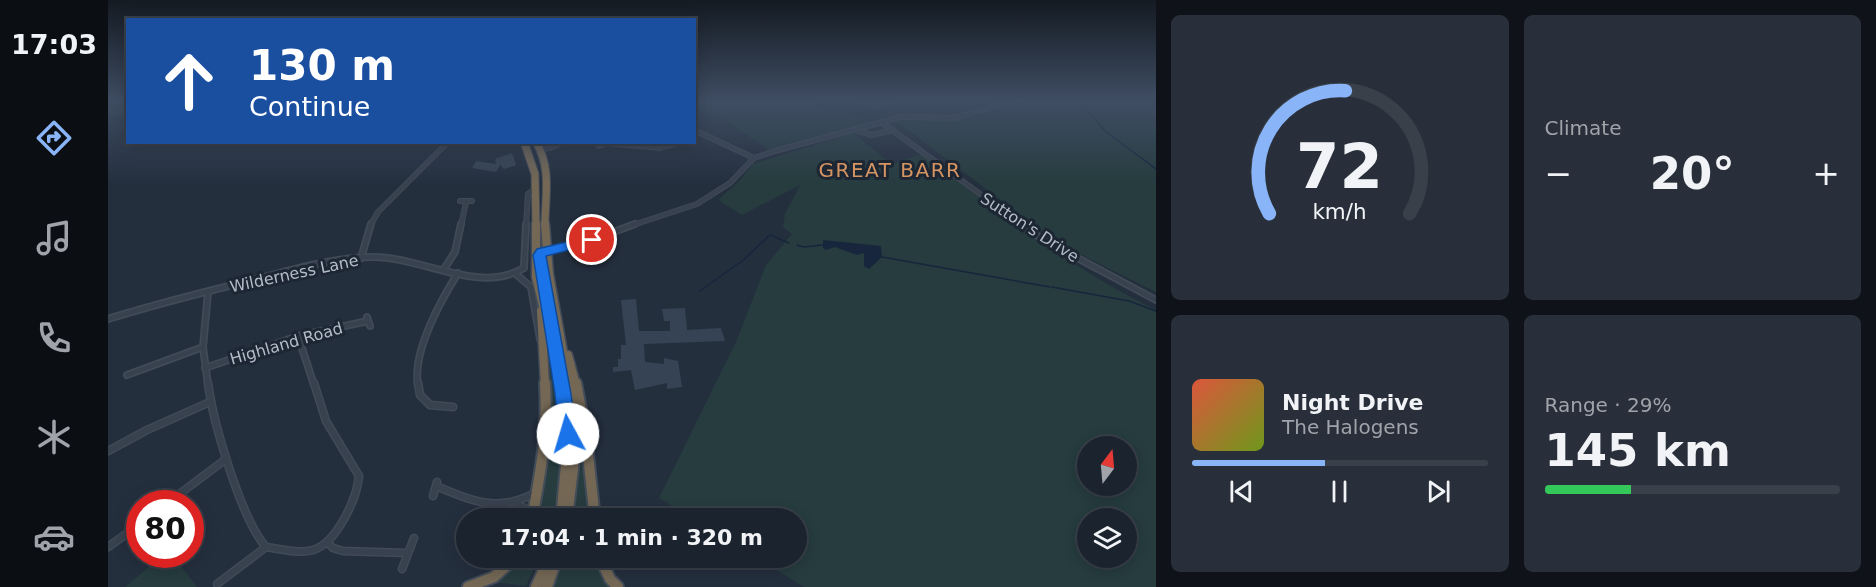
<!DOCTYPE html>
<meta charset="utf-8">
<style>
:root{--surface:#1b232e;--page:#282f3a;--text:#f1f3f6;--muted:#a0a4aa;--line:#39404a;--accent:#8ab4f8}
body{margin:0;font-family:"DejaVu Sans",sans-serif;background:var(--page);color:var(--text);height:100vh;display:flex;flex-direction:column;font-size:22px;white-space:nowrap}
*{box-sizing:border-box;margin:0}
p{font-size:20px;color:var(--muted)}
.icon{flex:none;width:33px;height:33px;fill:none;stroke:currentColor;stroke-width:2;stroke-linecap:round;stroke-linejoin:round}
.map{position:relative;flex:1;overflow:hidden}
.details{display:flex;flex-direction:column;gap:15px;padding:15px;background:#0f1319;width:720px}
.details>*{flex:none}
.hud{position:absolute;left:18px;top:18px;width:570px;height:126px;border-radius:0px;box-shadow:0 3px 15px #0003,0 0 0 2px var(--line);background:#1a4fa0;color:#fff;overflow:hidden}
.needle{width:39px;rotate:16deg}
.fabs{position:absolute;left:969px;top:436px;display:grid;gap:12px}
.fabs a{display:grid;place-items:center;width:60px;height:60px;border-radius:50%;background:var(--surface);box-shadow:0 3px 15px #0003,0 0 0 2px var(--line);font-size:30px}
.speed{position:absolute;left:18px;top:490px;display:flex;gap:12px;font-size:30px;font-weight:700;text-align:center}
.speed>*{display:grid;place-content:center;width:78px;height:78px;border-radius:50%;background:var(--surface);box-shadow:0 3px 15px #0003,0 0 0 2px var(--line);line-height:1}
.speed .limit{border:9px solid #d22;background:#fff;color:#111}
.pin{position:absolute;display:grid;place-items:center;width:51px;height:51px;color:#fff;margin:-26px;border:3px solid #fff;border-radius:50%;box-shadow:0 2px 6px #0007}
.me{position:absolute;width:66px;margin:-33px;rotate:354deg;stroke-linejoin:round;filter:drop-shadow(0 0 4px #0008)}
.turn{display:flex;align-items:center;gap:21px;height:126px;padding:0 24px;font-size:27px}
.turn .icon{width:78px;height:78px;stroke-width:2.5}
.turn b{display:block;font-size:42px;line-height:51px}
.big{font-size:45px;font-weight:700;line-height:1.1}
.details .tile{flex:1;display:flex;flex-direction:column;justify-content:center;gap:9px;min-width:0;padding:0 21px;border-radius:9px;background:var(--page)}
.details .dial{align-items:center;gap:0}
.dial svg{height:156px;overflow:visible;fill:none;stroke:var(--line);stroke-width:7;stroke-linecap:round;text-anchor:middle}
.dial text{fill:var(--text);stroke:none}
.song{display:flex;align-items:center;gap:18px}
.cover{width:72px;height:72px;border-radius:9px;background:linear-gradient(135deg,hsl(10 70% 55%),hsl(80 70% 35%))}
.played{height:6px;border-radius:3px;background:linear-gradient(90deg,var(--accent) 45%,var(--line) 45%)}
.keys{display:flex;justify-content:space-around;direction:ltr}
.heat{display:flex;justify-content:space-between;align-items:center;font-size:33px;direction:ltr}
.charge{height:9px;border-radius:4px;background:linear-gradient(90deg,#34c759 29%,var(--line) 0)}
.details .tiles{flex:1;display:grid;gap:15px;grid-template-columns:repeat(2,1fr)}
.trip{position:absolute;left:348px;top:508px;width:351px;height:60px;border-radius:30px;background:var(--surface);box-shadow:0 3px 15px #0003,0 0 0 2px var(--line);font-weight:700;line-height:60px;text-align:center}
main{display:flex;flex:1;min-height:0}
.menu{display:flex;flex-direction:column;width:108px;justify-content:space-around;align-items:center;background:#0b0e12;color:var(--muted)}
.menu .icon{width:42px;height:42px}
.menu .active{color:var(--accent)}
.menu b{font-size:27px;color:var(--text)}
.map>svg:first-child{display:block}
</style>
<main>
<nav class="menu">
<b>17:03</b>
<svg class="icon active" aria-label="directions" viewBox="0 0 24 24"><path d="M12 3l9 9-9 9-9-9zM9 14v-3h6M13 9l2 2-2 2"/></svg>
<svg class="icon" aria-label="music" viewBox="0 0 24 24"><path d="M9 18V5l10-2v13"/><circle cx="6" cy="18" r="3"/><circle cx="16" cy="16" r="3"/></svg>
<svg class="icon" aria-label="phone" viewBox="0 0 24 24"><path d="M5 4h4l2 5-3 2q2 4 5 5l2-3 5 2v4C11 20 4 13 5 4z"/></svg>
<svg class="icon" aria-label="climate" viewBox="0 0 24 24"><path d="M12 3v18M4 7l16 10M4 17L20 7"/></svg>
<svg class="icon" aria-label="car" viewBox="0 0 24 24"><path d="M5 17H2v-5l4-1 3-4h7l3 4 3 1v5h-3M9 17h6M6 11h13"/><circle cx="7" cy="17" r="2"/><circle cx="17" cy="17" r="2"/></svg>
</nav>
<div class="map">
<svg width="1048" height="587" viewBox="0 0 1048 587">
<rect width="100%" height="100%" fill="#242f3e"/>
<path fill="#263c3f" fill-rule="evenodd" d="M 0,100 L 19,100 L 19,116 L 0,119 Z
M 586,100 L 707,100 L 705,109 L 755,117 L 764,122 L 661,150 L 611,116 L 587,110 Z
M 923,100 L 1048,100 L 1048,292 L 950,243 L 788,121 L 853,119 L 893,111 Z
M 745,133 L 784,164 L 813,154 C 888,210 964,269 1048,310 L 1048,587 L 696,587 L 649,558 L 688,558 L 688,519 L 586,519 L 551,498 L 628,342 L 658,265 L 684,234 L 675,227 L 677,214 L 692,185 L 634,215 L 610,200 L 632,180 L 645,164 ZM 980,447 L 1018,447 L 1018,486 L 980,486 ZM 980,519 L 1018,519 L 1018,558 L 980,558 Z
M 439,339 C 455,398 462,459 445,519 L 428,519 C 438,457 447,402 439,339 Z
M 469,407 L 483,519 L 463,519 Z
M 55,555 L 64,555 L 89,587 L 17,587 Z
M 412,558 L 431,558 L 418,586 L 385,582 Z
M 455,558 L 487,558 L 494,575 L 503,587 L 446,587 Z"/>
<path fill="#17263c" d="M 715,240 L 773,246 L 774,257 L 761,269 L 756,266 L 756,253 L 749,255 L 727,247 L 718,250 L 715,248 Z"/>
<g fill="none" stroke-linecap="round" stroke-linejoin="round">
<path stroke="#17263c" stroke-width="1.5" d="M 971,100 L 997,131 L 1048,169
M 0,119 L 12,117 L 13,124 L 20,125
M 689,245 L 696,247 L 715,245
M 774,257 L 942,287
M 944,287 L 1021,301 L 1048,311
M 592,291 L 634,261 L 662,235 L 681,243"/>
</g>
<path fill="#364354" d="M 751,100 L 779,100 L 783,106 L 764,110 Z
M 404,153 L 408,164 L 406,166 L 396,169 L 392,165 L 388,172 L 364,168 L 368,161 L 388,164 L 387,160 L 389,158 Z
M 528,299 L 531,331 L 562,331 L 562,321 L 556,321 L 554,309 L 577,308 L 579,330 L 613,328 L 617,341 L 536,344 L 537,362 L 556,364 L 556,358 L 570,361 L 574,387 L 559,389 L 559,383 L 527,390 L 523,370 L 505,372 L 505,367 L 510,367 L 510,359 L 513,359 L 513,345 L 518,345 L 513,300 Z"/>
<g fill="none" stroke-linecap="round" stroke-linejoin="round">
<defs>
<path id="street-far2" d="M 773,122 L 916,226
M 586,130 L 646,158
M 747,130 L 764,135 L 785,130
M 488,142 L 491,146 L 498,143 L 552,148 L 572,142
M 432,149 L 442,148 L 455,142
M 352,201 L 364,201
M 262,226 L 270,212 L 340,142
M 353,226 L 358,202
M 418,226 L 420,194 L 427,189
M 522,226 L 589,204 L 622,183 L 646,158 L 667,151 L 793,117 L 846,118 L 908,100"/>
<path id="street-far1" d="M 913,224 L 934,239 L 1048,300
M 438,251 L 484,240 L 527,224
M 253,258 L 263,224
M 336,269 L 347,252 L 353,224
M 409,275 L 423,287 L 432,339
M 259,317 L 262,326
M 0,319 C 48,304 96,292 145,280 C 184,270 225,257 266,257 C 314,257 371,295 416,268 L 418,224
M 190,336 L 206,385
M 97,368 L 190,336 L 260,321
M 19,375 L 95,347
M 100,385 L 95,347 L 100,292
M 310,385 C 304,352 333,300 350,273"/>
<path id="street" d="M 100,383 C 105,422 133,519 158,547 C 172,549 191,554 205,550 C 229,543 249,498 251,476 L 218,421 L 206,383
M 310,383 L 312,395 L 322,405 L 345,407
M 0,451 L 39,430 L 102,402
M 328,486 C 365,501 389,513 427,493
M 325,496 L 329,482
M 407,503 L 423,512
M 58,504 L 118,459
M 219,542 L 225,548 L 235,551 L 299,553
M 0,547 L 32,524
M 294,569 L 306,538
M 109,584 L 158,547"/>
<path id="highway-far2" d="M 416,142 L 427,174 L 428,226
M 428,142 C 444,169 437,196 437,226"/>
<path id="highway-far1" d="M 428,224 L 428,277 L 454,385
M 437,224 L 441,274 L 461,385
M 433,311 L 437,385
M 460,355 L 468,385"/>
<path id="highway" d="M 468,383 L 478,436 L 487,519
M 424,519 C 433,469 440,434 437,383
M 453,519 L 459,455 L 454,383
M 459,519 L 467,451 L 461,383
M 492,558 L 502,579 L 510,587
M 360,587 L 386,577 L 407,558
M 428,587 L 441,558
M 439,587 L 449,558"/>
</defs>
<use href="#street-far2" stroke="#414a57" stroke-width="6"/>
<use href="#street-far1" stroke="#414a57" stroke-width="8"/>
<use href="#street" stroke="#414a57" stroke-width="9"/>
<use href="#highway-far2" stroke="#434c59" stroke-width="9"/>
<use href="#highway-far1" stroke="#434c59" stroke-width="11"/>
<use href="#highway" stroke="#434c59" stroke-width="14"/>
<use href="#street-far2" stroke="#38414e" stroke-width="4"/>
<use href="#street-far1" stroke="#38414e" stroke-width="4.5"/>
<use href="#street" stroke="#38414e" stroke-width="6"/>
<use href="#highway-far2" stroke="#746855" stroke-width="7"/>
<use href="#highway-far1" stroke="#746855" stroke-width="8"/>
<use href="#highway" stroke="#746855" stroke-width="10"/>
</g>
<linearGradient id="sky" x2="0" y2="1"><stop stop-color="#141a22"/><stop offset="0.55" stop-color="#3f4d63"/><stop offset="1" stop-color="#3f4d63" stop-opacity="0"/></linearGradient>
<rect width="1048" height="183" fill="url(#sky)"/>
<path fill="#1a73e8" stroke="#114b97" stroke-width="1.5" d="M 484,236 L 490,240 L 488,243 L 438,256 L 463,394 L 468,434 L 466,439 L 460,441 L 454,439 L 451,434 L 447,394 L 425,255 L 429,249 Z"/>
<g text-anchor="middle" stroke-width="6" stroke-linejoin="round" paint-order="stroke">
<g font-size="16" fill="#b4bcc9" stroke="#1d2633">
<text transform="translate(922 227) rotate(33)" y="6">Sutton's Drive</text>
<text transform="translate(186 273) rotate(-12)" y="6">Wilderness Lane</text>
<text transform="translate(178 343) rotate(-16)" y="6">Highland Road</text>
</g>
<g font-size="20" letter-spacing="1.5" fill="#d59563" stroke="#1d2633">
<text x="782" y="177">GREAT BARR</text>
</g>
</g>
</svg>
<div class="fabs">
<a><svg class="needle" viewBox="-14 -14 28 28"><path d="M0-13l5 13h-10z" fill="#e53935"/><path d="M0 13l5-13h-10z" fill="#a0a4aa"/></svg></a>
<a><svg class="icon" aria-label="layers" viewBox="0 0 24 24"><path d="M12 4l9 5-9 5-9-5zM3 14l9 5 9-5"/></svg></a>
</div>
<div class="speed"><div class="limit">80</div></div>
<div class="pin" style="left:484px;top:240px;background:#d93025"><svg class="icon" aria-label="arrive" viewBox="0 0 24 24"><path d="M6 21V4h12l-3 4 3 4H6"/></svg></div>
<svg class="me" style="left:460px;top:434px" viewBox="-20 -20 40 40"><circle r="19" fill="#fff"/><path d="M0-13L10 11 0 6-10 11z" fill="#1a73e8"/></svg>
<div class="trip">17:04 · 1 min · 320 m</div>
<div class="hud">
<div class="turn"><svg class="icon" aria-label="ahead" viewBox="0 0 24 24"><path d="M12 20V5M6 11l6-6 6 6"/></svg><div><b>130 m</b>Continue</div></div>
</div>
</div>
<section class="details">
<div class="tiles">
<div class="tile dial"><svg viewBox="0 0 100 80">
<path d="M14 69A42 42 0 1 1 86 69"/>
<path d="M14 69A42 42 0 0 1 53 6" stroke="#8ab4f8"/>
<text x="50" y="56" font-size="32" font-weight="700">72</text>
<text x="50" y="72" font-size="11">km/h</text>
</svg></div>
<div class="tile"><p>Climate</p>
<div class="heat"><a>−</a><b class="big">20°</b><a>+</a></div>
</div>
<div class="tile">
<div class="song"><i class="cover"></i><div><b>Night Drive</b><p>The Halogens</p></div></div>
<div class="played"></div>
<div class="keys"><svg class="icon" aria-label="previous" viewBox="0 0 24 24"><path d="M18 5L8 12l10 7zM5 5v14"/></svg><svg class="icon" aria-label="pause" viewBox="0 0 24 24"><path d="M8 5v14M16 5v14"/></svg><svg class="icon" aria-label="next" viewBox="0 0 24 24"><path d="M6 5l10 7-10 7zM19 5v14"/></svg></div>
</div>
<div class="tile"><p>Range · 29%</p><b class="big">145 km</b><div class="charge"></div></div>
</div>
</section>
</main>
